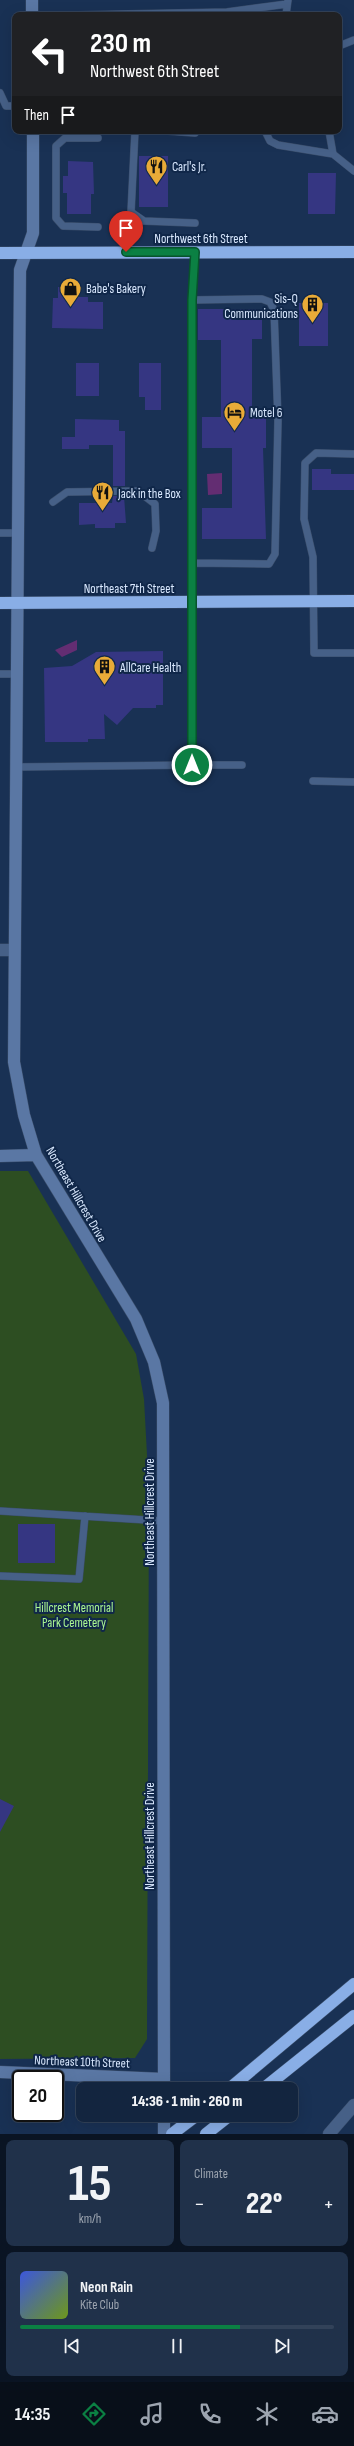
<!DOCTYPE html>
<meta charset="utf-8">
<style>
:root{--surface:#13253f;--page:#20314a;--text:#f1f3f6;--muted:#9da5b0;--line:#324259;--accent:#0b8043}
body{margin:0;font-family:"Sofia Sans Condensed",sans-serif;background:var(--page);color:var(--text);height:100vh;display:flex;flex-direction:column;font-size:15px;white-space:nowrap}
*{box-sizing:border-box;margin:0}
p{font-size:13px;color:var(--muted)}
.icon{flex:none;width:22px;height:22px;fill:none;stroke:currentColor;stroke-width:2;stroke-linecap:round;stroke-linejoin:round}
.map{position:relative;height:2134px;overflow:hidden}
.sheet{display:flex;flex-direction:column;gap:6px;padding:6px;background:#0a1423;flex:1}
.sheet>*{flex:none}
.guide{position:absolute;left:12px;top:12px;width:330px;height:122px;border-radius:8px;box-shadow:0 4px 16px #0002,0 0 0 1px var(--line);background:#202124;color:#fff;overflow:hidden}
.speed{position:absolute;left:12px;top:2070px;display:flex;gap:8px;font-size:20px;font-weight:700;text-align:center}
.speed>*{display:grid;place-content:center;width:52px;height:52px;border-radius:50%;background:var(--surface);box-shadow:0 4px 16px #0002,0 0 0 1px var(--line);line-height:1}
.speed .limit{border:2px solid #111;border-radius:6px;background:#fff;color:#111}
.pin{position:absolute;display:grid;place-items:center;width:34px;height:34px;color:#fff;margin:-41px -17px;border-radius:50% 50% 50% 0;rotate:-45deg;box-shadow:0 0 4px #0007}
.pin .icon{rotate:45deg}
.me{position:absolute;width:44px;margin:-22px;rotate:0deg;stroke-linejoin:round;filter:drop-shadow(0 0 3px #0008)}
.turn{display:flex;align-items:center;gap:14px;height:84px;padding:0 12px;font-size:18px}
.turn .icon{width:52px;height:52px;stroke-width:2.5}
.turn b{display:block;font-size:28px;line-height:34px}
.then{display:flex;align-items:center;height:38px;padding:0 12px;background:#0003;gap:8px;font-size:15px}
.big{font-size:30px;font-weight:800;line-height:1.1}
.sheet .tile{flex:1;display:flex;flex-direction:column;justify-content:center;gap:6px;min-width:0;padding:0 14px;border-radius:8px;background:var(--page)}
.sheet .dial{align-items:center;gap:0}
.dial b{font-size:52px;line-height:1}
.song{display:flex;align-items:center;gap:12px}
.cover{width:48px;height:48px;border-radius:6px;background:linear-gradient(135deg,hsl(230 70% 55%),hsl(80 70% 35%))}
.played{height:4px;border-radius:2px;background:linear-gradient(90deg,var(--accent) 70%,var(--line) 70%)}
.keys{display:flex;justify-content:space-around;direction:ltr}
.heat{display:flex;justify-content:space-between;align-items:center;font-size:22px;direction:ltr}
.sheet .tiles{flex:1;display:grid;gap:6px;grid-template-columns:1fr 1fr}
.tile:last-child{grid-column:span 2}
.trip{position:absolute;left:76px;top:2082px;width:222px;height:40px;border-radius:8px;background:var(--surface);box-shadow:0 4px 16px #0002,0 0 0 1px var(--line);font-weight:800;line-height:40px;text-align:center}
.dock{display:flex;height:64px;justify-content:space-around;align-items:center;background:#080f19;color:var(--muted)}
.dock .icon{width:28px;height:28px}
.dock .current{color:var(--accent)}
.dock b{font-size:18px;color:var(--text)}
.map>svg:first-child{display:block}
</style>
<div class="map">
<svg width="354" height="2134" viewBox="0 0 354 2134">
<rect width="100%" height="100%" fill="#193154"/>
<path fill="#2d4e22" d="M 0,1171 L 28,1171 L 136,1354 L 144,1399 L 149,1492 L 147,2039 L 135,2058 L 0,2059 Z"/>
<path fill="#632d72" d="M 222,473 L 222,494 L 208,495 L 207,474 Z
M 77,640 L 77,650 L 62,657 L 55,650 Z"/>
<path fill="#353682" d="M 139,156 L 168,156 L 168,207 L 139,207 Z
M 68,161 L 93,162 L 94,194 L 91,194 L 91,214 L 67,214 L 67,193 L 63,193 L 63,176 L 68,176 Z
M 308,173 L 336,173 L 335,214 L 308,214 Z
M 58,287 L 78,287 L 78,297 L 88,297 L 88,302 L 103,302 L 103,329 L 52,328 L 53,298 L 58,298 Z
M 299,303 L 328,303 L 328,346 L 299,346 Z
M 198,309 L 262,309 L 262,339 L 252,339 L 252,417 L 266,417 L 266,448 L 263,448 L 266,539 L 202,539 L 202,508 L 232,508 L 232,448 L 202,448 L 202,417 L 221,417 L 221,340 L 198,340 Z
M 76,363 L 99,363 L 99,396 L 76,396 Z
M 139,363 L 161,363 L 161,410 L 145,410 L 145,397 L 139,397 Z
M 75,419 L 119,420 L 119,431 L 125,431 L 125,486 L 113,486 L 113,445 L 89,445 L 89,449 L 62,449 L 62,437 L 75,437 Z
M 312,469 L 331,469 L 331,474 L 354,474 L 354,490 L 312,490 Z
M 113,496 L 124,496 L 126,523 L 115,523 L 115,528 L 95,528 L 95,524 L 79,525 L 79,503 L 112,503 Z
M 163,651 L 163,705 L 156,705 L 156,708 L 133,708 L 117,725 L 104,714 L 105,739 L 88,739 L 88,742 L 45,742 L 44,668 L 72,666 L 96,652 Z
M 18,1524 L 55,1524 L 55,1563 L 18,1563 Z
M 0,1799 L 14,1806 L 0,1832 Z"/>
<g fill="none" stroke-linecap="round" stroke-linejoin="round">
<defs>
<path id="lane" d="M 78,15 L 227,12 L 287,4
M 286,15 L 288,0
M 339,46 L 354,40
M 0,93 L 6,106 L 15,106
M 135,131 L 131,212 L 144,221 L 195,223
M 168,131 L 195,133
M 265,131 L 270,141 L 278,145 L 333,154
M 329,131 L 333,154 L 354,171
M 98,138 L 65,138 L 56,146 L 56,218 L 63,226 L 98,227
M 192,300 L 262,299 L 270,302 L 274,310 L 278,421 L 275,554 L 269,564 L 192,563
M 354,454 L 316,453 L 305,463 L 304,519 L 313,557 L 314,653 L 354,653
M 53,502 L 67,492 L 138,491 L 155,504 L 156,531 L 152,548
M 0,533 L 18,533
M 0,674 L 16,674
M 192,765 L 242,765
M 15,767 L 192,765 L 192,300 L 195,252
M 313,781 L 354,782
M 0,1511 L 163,1521
M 0,1576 L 79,1579 L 85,1516"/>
<path id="street" d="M 0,950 L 14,950
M 329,2134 L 354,2105"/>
<path id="secondary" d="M 32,0 L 32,15
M 33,131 L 33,233 L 20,270 L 14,1062 L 24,1115 L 36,1155 L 136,1319 L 154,1362 L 163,1403 L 164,2089
M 0,1156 L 36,1155
M 0,2072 L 164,2079
M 164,2115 L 164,2134"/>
<path id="highway" d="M 0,253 L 354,252
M 0,603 L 354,601
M 229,2089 L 354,1984
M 263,2089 L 354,2016
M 172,2134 L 197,2115
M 206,2134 L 230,2115"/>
</defs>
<use href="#lane" stroke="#3b4e6b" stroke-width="8"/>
<use href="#street" stroke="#3b4e6b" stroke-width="13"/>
<use href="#secondary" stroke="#3b4e6b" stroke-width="13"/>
<use href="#highway" stroke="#3b4e6b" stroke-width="13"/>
<use href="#lane" stroke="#466087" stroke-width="7"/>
<use href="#street" stroke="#466087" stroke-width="12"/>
<use href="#secondary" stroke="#5a77a4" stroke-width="12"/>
<use href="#highway" stroke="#89aee6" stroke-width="12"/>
</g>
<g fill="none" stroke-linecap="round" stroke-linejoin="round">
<defs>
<path id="route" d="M 126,252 L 195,252 L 192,300 L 192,765"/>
</defs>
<use href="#route" stroke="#07532c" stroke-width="10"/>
<use href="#route" stroke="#0b8043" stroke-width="7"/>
</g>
<defs>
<symbol id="restaurant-pin" viewBox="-11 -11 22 30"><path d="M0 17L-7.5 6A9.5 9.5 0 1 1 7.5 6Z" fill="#e9ab38" stroke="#102749"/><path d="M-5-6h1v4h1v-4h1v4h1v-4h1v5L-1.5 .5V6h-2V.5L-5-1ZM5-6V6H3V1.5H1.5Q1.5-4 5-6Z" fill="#111"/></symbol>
<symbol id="shop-pin" viewBox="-11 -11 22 30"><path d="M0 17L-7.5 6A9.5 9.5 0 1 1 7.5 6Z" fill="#e9ab38" stroke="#102749"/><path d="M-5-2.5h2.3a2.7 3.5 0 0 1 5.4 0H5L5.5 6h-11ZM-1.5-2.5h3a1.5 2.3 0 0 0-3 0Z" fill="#111"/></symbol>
<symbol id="building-pin" viewBox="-11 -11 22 30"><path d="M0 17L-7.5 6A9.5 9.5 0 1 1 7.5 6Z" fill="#e9ab38" stroke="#102749"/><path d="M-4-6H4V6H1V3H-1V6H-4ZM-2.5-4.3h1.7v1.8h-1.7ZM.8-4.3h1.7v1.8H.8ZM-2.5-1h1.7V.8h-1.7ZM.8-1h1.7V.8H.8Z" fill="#111"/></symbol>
<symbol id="hotel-pin" viewBox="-11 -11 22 30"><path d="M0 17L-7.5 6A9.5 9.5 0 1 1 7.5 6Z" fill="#e9ab38" stroke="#102749"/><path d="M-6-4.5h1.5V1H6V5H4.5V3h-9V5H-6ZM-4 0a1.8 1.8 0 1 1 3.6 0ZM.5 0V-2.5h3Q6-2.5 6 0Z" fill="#111"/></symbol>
</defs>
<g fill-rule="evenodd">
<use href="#restaurant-pin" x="144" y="154" width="25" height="34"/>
<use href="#shop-pin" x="58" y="276" width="25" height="34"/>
<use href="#building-pin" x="300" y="292" width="25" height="34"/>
<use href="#hotel-pin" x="222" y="400" width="25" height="34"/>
<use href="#restaurant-pin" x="90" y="480" width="25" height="34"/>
<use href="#building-pin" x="92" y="654" width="25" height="34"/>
</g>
<g text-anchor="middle" stroke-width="4" stroke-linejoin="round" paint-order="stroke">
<g font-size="13" fill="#d9e8fe" stroke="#102749" text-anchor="start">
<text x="172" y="171">Carl's Jr.</text>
<text x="86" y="293">Babe's Bakery</text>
<text x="298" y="303" text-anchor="end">Sis-Q<tspan x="298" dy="15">Communications</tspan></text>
<text x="250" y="417">Motel 6</text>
<text x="118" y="498">Jack in the Box</text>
<text x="120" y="672">AllCare Health</text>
</g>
<g font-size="13" fill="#d9e8fe" stroke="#102749">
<text x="201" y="243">Northwest 6th Street</text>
<text x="129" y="593">Northeast 7th Street</text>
<text transform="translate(77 1194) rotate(60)" y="5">Northeast Hillcrest Drive</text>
<text transform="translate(149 1512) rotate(-90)" y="5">Northeast Hillcrest Drive</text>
<text transform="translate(149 1836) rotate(-90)" y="5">Northeast Hillcrest Drive</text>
<text transform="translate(82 2061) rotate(2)" y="5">Northeast 10th Street</text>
</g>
<g font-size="13" fill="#abf791" stroke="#102749">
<text x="74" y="1612">Hillcrest Memorial<tspan x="74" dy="15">Park Cemetery</tspan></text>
</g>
</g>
</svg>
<div class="speed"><div class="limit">20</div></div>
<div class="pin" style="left:126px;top:252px;background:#d93025"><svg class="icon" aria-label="arrive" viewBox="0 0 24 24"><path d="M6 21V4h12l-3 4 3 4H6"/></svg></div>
<svg class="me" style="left:192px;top:765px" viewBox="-20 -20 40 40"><circle r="17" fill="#0b8043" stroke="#fff" stroke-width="3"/><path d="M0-11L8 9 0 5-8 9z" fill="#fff"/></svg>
<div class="trip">14:36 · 1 min · 260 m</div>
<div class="guide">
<div class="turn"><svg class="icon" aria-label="left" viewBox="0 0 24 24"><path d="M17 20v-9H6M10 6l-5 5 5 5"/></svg><div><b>230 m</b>Northwest 6th Street</div></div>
<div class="then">Then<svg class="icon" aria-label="arrive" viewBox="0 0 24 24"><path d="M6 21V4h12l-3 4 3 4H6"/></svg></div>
</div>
</div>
<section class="sheet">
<div class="tiles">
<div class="tile dial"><b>15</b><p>km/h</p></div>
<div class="tile"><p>Climate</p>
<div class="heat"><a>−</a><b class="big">22°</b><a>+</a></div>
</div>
<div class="tile">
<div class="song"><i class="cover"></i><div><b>Neon Rain</b><p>Kite Club</p></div></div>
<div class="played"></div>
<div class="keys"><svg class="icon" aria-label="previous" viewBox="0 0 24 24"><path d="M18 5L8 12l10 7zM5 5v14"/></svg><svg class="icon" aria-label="pause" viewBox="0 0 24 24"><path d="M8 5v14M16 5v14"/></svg><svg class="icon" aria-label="next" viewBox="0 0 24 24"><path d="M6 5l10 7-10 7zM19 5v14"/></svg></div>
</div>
</div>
</section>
<nav class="dock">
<b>14:35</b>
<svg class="icon current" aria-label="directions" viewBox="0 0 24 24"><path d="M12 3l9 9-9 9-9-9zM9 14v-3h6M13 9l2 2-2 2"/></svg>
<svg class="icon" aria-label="music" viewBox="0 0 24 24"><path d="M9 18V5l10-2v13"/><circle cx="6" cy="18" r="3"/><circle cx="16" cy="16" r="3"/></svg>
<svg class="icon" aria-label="phone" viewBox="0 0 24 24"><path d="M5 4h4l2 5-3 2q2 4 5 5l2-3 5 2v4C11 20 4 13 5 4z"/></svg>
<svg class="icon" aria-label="climate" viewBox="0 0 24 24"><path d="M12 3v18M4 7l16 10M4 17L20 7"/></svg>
<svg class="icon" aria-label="car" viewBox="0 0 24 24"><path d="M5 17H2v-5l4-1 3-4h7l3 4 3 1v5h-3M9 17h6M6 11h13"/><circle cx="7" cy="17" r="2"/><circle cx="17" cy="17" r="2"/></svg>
</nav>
